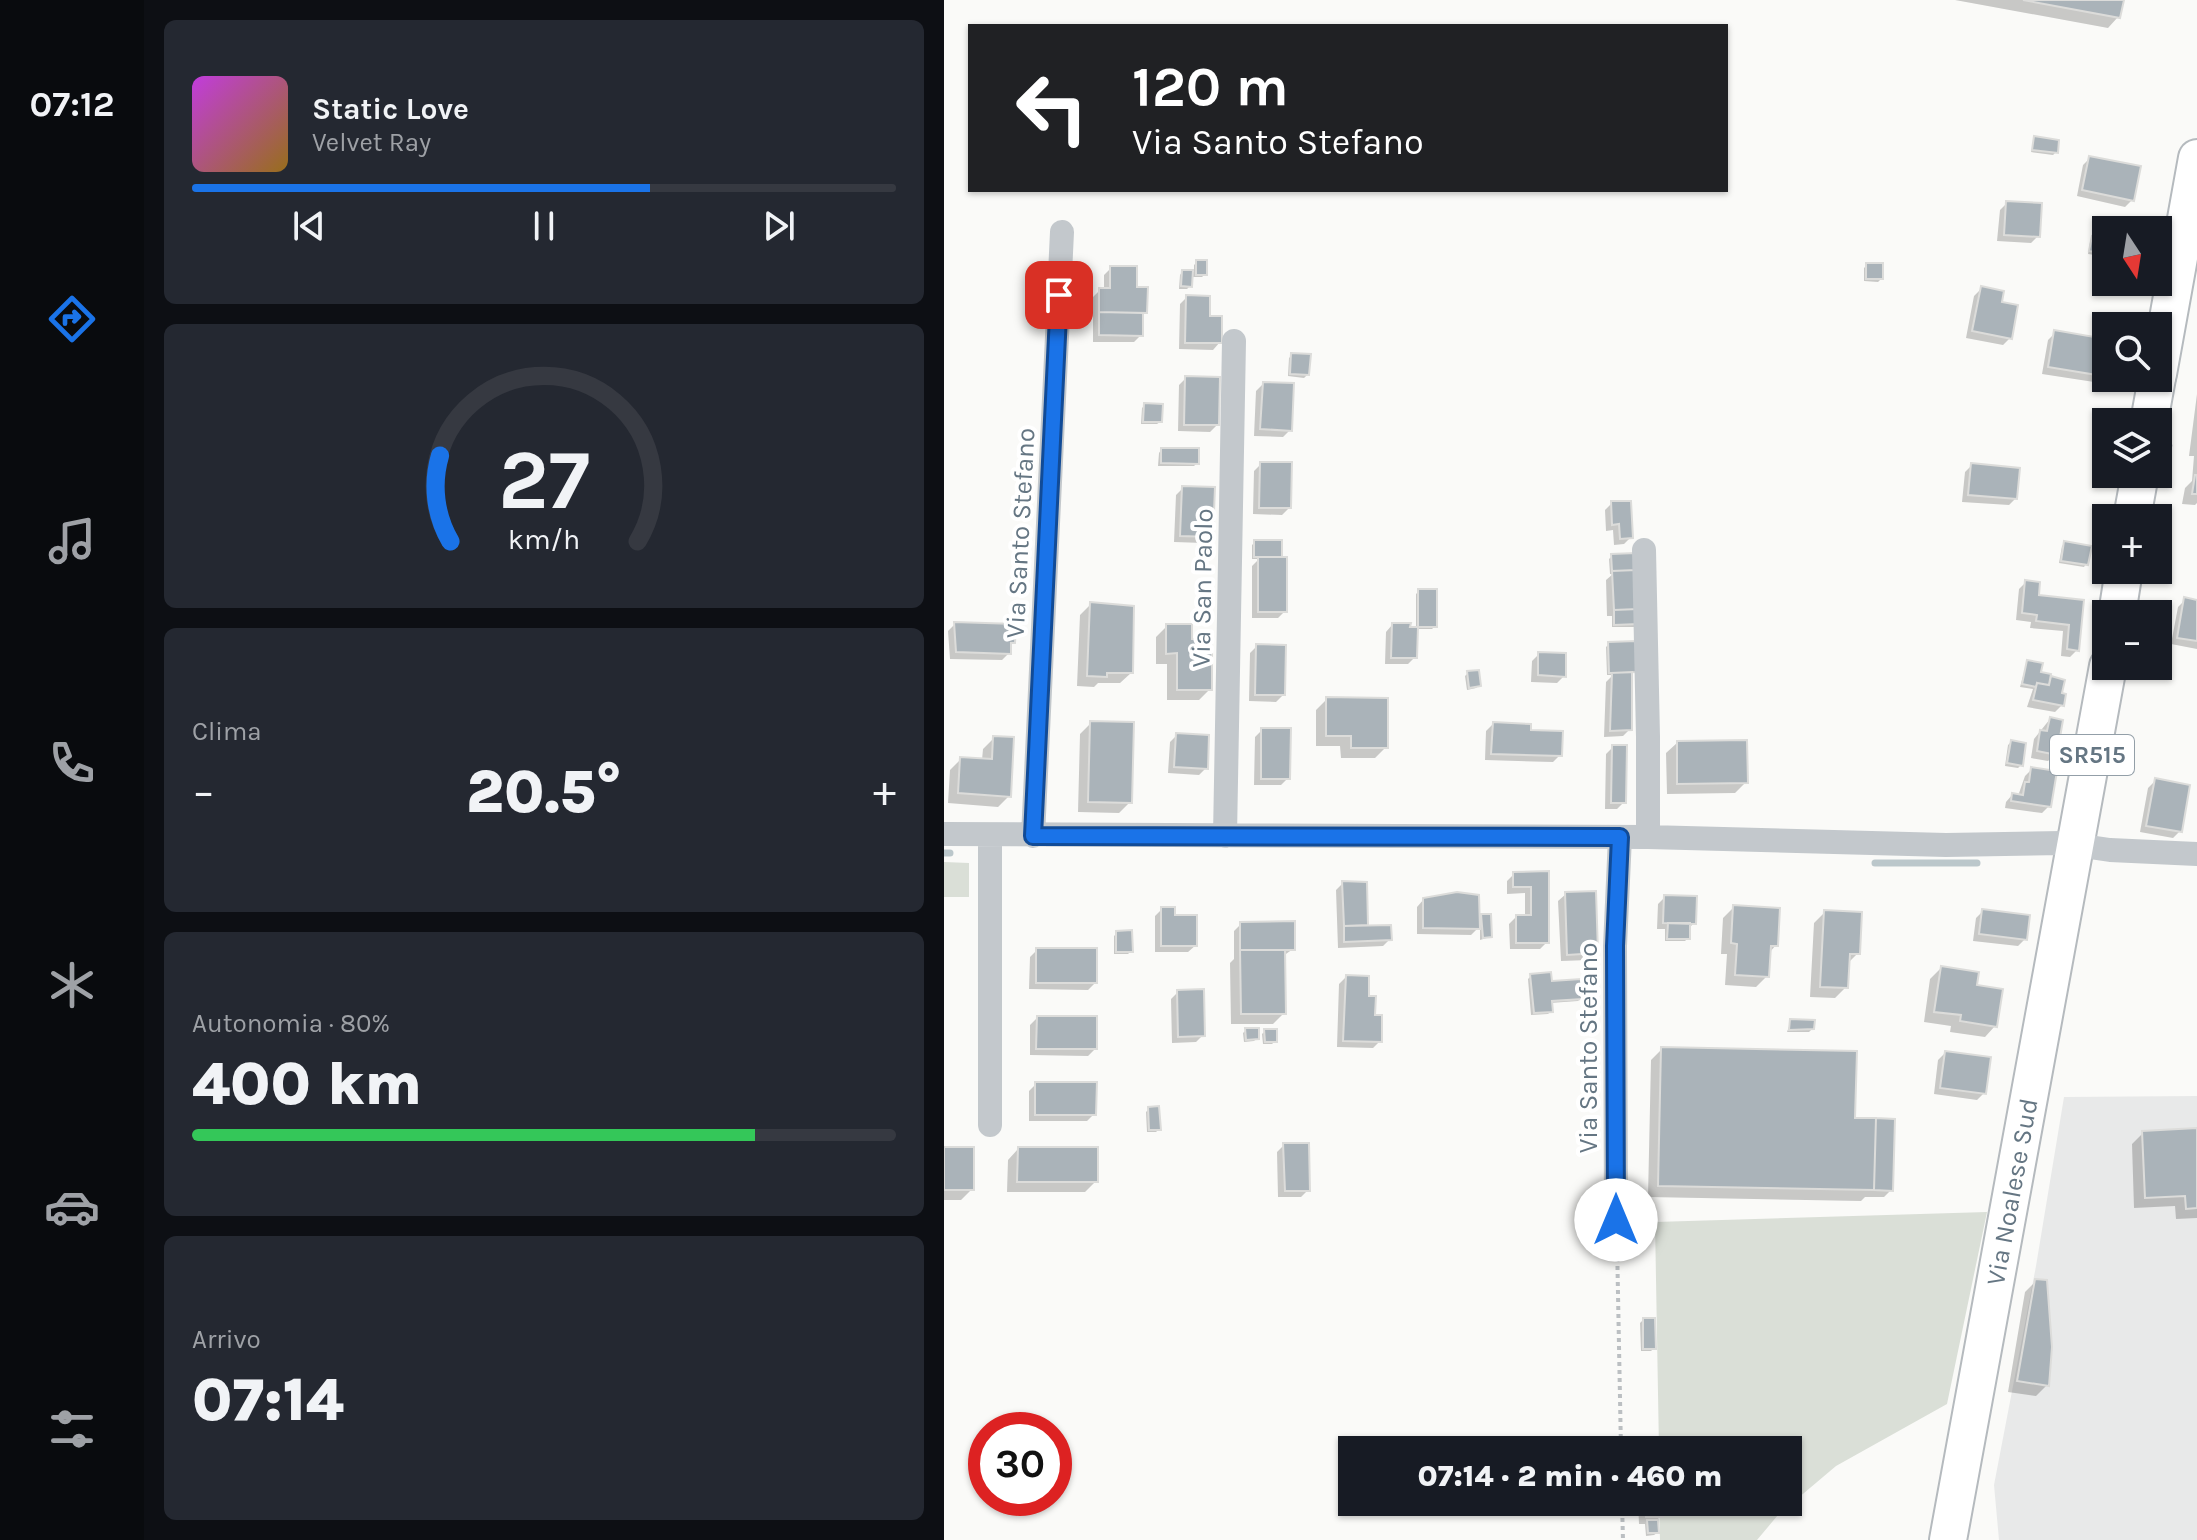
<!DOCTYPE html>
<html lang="it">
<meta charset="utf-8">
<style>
:root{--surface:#171b24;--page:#242831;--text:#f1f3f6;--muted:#9ea1a6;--line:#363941;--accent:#1a73e8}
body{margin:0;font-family:Karla,sans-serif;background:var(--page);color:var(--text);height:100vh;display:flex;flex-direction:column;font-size:30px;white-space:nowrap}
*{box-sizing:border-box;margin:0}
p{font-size:26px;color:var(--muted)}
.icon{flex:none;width:44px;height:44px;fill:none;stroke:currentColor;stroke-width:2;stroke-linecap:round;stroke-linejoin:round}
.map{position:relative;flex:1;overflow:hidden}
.panel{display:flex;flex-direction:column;gap:20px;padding:20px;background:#0d0f14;width:800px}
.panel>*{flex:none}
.top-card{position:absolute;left:24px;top:24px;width:760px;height:168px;border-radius:0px;box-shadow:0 2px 6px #0004;background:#202124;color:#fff;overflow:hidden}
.needle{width:52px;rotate:168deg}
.buttons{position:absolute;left:1148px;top:216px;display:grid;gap:16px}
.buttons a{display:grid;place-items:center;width:80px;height:80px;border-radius:0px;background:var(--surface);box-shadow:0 2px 6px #0004;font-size:40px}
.speed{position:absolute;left:24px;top:1412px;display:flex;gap:16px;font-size:40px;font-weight:700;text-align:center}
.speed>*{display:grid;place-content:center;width:104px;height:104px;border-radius:50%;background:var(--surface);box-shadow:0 2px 6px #0004;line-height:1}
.speed .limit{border:12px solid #d22;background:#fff;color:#111}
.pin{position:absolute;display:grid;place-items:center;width:68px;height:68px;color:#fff;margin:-34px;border-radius:16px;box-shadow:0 4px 12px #0006}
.me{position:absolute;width:88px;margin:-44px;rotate:0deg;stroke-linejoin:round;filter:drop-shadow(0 0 6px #0008)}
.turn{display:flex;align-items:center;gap:28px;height:168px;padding:0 32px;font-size:36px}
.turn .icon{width:104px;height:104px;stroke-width:2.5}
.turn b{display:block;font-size:56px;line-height:68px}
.big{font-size:60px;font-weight:800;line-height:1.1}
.panel .tile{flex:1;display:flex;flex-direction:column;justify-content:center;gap:12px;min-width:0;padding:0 28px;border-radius:12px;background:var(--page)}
.panel .dial{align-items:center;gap:0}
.dial svg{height:208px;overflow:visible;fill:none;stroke:var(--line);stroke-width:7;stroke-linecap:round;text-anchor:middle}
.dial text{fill:var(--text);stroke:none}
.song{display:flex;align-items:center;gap:24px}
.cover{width:96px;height:96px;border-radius:12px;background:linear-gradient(135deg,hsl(290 70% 55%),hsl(40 70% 35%))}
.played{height:8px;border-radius:4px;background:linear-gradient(90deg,var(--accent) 65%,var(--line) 65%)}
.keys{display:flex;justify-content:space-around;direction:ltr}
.heat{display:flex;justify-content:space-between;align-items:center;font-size:44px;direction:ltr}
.charge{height:12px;border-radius:6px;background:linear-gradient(90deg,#34c759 80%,var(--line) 0)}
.trip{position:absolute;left:394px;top:1436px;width:464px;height:80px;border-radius:0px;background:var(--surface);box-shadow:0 2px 6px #0004;font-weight:800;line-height:80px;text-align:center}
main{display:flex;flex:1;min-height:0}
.dock{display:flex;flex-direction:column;width:144px;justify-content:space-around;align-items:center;background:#090b0e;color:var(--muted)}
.dock .icon{width:56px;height:56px}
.dock .selected{color:var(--accent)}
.dock b{font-size:36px;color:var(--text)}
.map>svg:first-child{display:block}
</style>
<main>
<nav class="dock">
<b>07:12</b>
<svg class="icon selected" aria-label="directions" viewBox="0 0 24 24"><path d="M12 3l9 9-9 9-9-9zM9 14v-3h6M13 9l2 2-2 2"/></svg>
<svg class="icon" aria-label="music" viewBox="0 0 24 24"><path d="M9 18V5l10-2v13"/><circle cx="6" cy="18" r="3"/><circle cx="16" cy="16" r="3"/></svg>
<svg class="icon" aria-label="phone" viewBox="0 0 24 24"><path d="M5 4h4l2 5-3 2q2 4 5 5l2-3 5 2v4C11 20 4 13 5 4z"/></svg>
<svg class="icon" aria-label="climate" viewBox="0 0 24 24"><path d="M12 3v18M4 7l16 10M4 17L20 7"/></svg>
<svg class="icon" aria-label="car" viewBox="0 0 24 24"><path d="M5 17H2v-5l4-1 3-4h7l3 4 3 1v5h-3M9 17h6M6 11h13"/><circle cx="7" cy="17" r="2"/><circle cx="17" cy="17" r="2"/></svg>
<svg class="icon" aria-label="filters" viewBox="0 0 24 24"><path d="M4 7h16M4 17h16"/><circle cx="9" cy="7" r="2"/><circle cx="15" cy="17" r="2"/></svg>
</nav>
<section class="panel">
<div class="tile">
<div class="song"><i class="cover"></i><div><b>Static Love</b><p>Velvet Ray</p></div></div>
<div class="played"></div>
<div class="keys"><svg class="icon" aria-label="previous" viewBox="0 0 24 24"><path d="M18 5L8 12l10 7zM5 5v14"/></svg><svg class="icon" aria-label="pause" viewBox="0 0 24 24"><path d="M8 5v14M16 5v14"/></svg><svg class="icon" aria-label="next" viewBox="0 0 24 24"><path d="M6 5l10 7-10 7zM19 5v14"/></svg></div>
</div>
<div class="tile dial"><svg viewBox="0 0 100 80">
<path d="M14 69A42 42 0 1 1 86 69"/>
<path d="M14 69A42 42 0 0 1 10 36" stroke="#1a73e8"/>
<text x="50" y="56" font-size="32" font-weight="700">27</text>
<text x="50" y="72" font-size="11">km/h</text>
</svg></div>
<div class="tile"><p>Clima</p>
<div class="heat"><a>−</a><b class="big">20.5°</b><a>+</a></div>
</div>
<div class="tile"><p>Autonomia · 80%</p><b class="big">400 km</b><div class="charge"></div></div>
<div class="tile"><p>Arrivo</p><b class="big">07:14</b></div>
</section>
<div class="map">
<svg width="1253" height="1540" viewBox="0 0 1253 1540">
<rect width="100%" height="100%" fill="#fafaf8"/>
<path fill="#e8e9e9" d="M 1253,1096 L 1253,1540 L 1055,1540 L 1050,1485 L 1092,1266 L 1120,1097 Z"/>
<path fill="#dadfd7" d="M 0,862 L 25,863 L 25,897 L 0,897 Z
M 1043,1212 L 1003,1404 L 892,1466 L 834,1515 L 813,1540 L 716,1540 L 715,1502 L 844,1502 L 844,1450 L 715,1450 L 711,1222 Z"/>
<path fill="#0003" d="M 1011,0 L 1178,0 L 1174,17 L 1164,28 Z
M 1091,139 L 1112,152 L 1109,155 L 1087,152 Z
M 1146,158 L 1188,200 L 1181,207 L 1133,196 L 1139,165 Z
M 1063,203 L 1094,236 L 1087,243 L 1053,241 L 1056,210 Z
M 1162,233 L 1162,262 L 1157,261 L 1158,256 L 1144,254 L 1146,242 L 1149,239 L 1161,241 Z
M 253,262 L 261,274 L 258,277 L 247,277 L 246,286 L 243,289 L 235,289 L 236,275 L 238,272 L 250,272 L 250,265 Z
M 923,265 L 937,279 L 934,282 L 920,281 L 920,268 Z
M 167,268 L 190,289 L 201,312 L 197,316 L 197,335 L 190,342 L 149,342 L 149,297 L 156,290 L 160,290 L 160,275 Z
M 1037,289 L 1056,304 L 1066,338 L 1059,345 L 1022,338 L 1030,296 Z
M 243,297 L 264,317 L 276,342 L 269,350 L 235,349 L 236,304 Z
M 1111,333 L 1162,341 L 1157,375 L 1150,382 L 1098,374 L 1104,340 Z
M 348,355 L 363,375 L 360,378 L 344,376 L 345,358 Z
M 242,378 L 273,425 L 266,432 L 234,431 L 235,385 Z
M 319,384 L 346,430 L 339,437 L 310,436 L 312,391 Z
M 1253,394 L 1253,503 L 1251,505 L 1238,504 L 1241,488 L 1248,481 L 1250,456 L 1245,456 Z
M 201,405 L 216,422 L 213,424 L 197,424 L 198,408 Z
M 217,450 L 253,463 L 250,466 L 214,466 L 215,453 Z
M 317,464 L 345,508 L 338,515 L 309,514 L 310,471 Z
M 1028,465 L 1072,498 L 1065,505 L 1018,502 L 1021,472 Z
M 239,488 L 267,536 L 260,543 L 230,542 L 232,495 Z
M 668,503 L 687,537 L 680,544 L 670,545 L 669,530 L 662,531 L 661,510 Z
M 311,542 L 341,611 L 334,618 L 308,618 L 308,566 L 315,559 L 308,559 L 308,545 Z
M 1121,543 L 1142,564 L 1140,567 L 1115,563 L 1118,546 Z
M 690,555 L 690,627 L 668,627 L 668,616 L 663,616 L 662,580 L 669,574 L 666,574 L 665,559 L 668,556 Z
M 1082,582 L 1092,597 L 1138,602 L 1133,650 L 1126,657 L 1117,656 L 1119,631 L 1086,628 L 1087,622 L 1072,620 L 1075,589 Z
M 475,591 L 491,626 L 488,629 L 472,629 L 471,657 L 464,664 L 441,664 L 442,632 L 448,625 L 472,629 L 472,594 Z
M 1241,600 L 1253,602 L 1253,649 L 1227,644 L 1234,607 Z
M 147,604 L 187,673 L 176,683 L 154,683 L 150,687 L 133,686 L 136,615 Z
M 11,624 L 69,642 L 65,646 L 65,653 L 58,660 L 6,659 L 4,631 Z
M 223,626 L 246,641 L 266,689 L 255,700 L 223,700 L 223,664 L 212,664 L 212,637 Z
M 665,644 L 691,671 L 688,674 L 686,729 L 679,736 L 660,737 L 662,682 L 669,675 L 663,675 L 662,647 Z
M 313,646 L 339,695 L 332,702 L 305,701 L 306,653 Z
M 595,654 L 620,676 L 613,683 L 587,682 L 588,661 Z
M 1083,662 L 1103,683 L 1107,679 L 1116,694 L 1118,705 L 1111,712 L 1083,707 L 1089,689 L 1076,687 Z
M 524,673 L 535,685 L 532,688 L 523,690 L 521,676 Z
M 383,699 L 442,747 L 431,758 L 397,758 L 396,746 L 372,746 L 372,710 Z
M 1106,719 L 1111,754 L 1104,761 L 1087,758 L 1090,739 Z
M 147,723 L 186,802 L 175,813 L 134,812 L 136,734 Z
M 549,724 L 585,732 L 616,755 L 609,762 L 541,760 L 542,731 Z
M 318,730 L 344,778 L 337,785 L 310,785 L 311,737 Z
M 233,735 L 262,768 L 255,775 L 224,773 L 226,742 Z
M 50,738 L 65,796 L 54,807 L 4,803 L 6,770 L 17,759 L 38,760 L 39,749 Z
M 1067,742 L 1077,765 L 1074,768 L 1061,766 L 1064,745 Z
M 733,743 L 802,782 L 791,793 L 723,794 L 722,753 Z
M 669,747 L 680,802 L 673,809 L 661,809 L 662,754 Z
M 1088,769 L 1105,806 L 1098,813 L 1061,808 L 1062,802 L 1068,795 L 1074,796 L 1081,776 Z
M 1211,781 L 1236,831 L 1229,838 L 1196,832 L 1204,788 Z
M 603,873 L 603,942 L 596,949 L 566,949 L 565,924 L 572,917 L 581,917 L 581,893 L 563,894 L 563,881 L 570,874 Z
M 399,883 L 421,884 L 422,927 L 446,939 L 439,946 L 394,948 L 392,890 Z
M 622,894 L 652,953 L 645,960 L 617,961 L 614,901 Z
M 721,897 L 750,923 L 744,929 L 744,938 L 741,941 L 721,941 L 721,929 L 713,929 L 714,904 Z
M 480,899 L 534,921 L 538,916 L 546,937 L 536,940 L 536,926 L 527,935 L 473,934 L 473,907 Z
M 790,907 L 832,945 L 825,953 L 823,976 L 812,987 L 781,985 L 783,954 L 777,954 L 779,918 Z
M 218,909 L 252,945 L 244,952 L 211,952 L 211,916 Z
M 1039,911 L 1081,939 L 1074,946 L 1029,941 L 1032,918 Z
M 881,912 L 914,953 L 903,964 L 902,987 L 891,998 L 866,997 L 870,923 Z
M 297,924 L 349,949 L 339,956 L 340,1013 L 329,1024 L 287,1024 L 286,963 L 290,959 L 290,931 Z
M 173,933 L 187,951 L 184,954 L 170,954 L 170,936 Z
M 93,950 L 151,983 L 144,990 L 85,989 L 86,957 Z
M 997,968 L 1051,1026 L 1041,1037 L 1006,1032 L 1007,1026 L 980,1022 L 986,979 Z
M 587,976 L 606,983 L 637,998 L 634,1001 L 606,1003 L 607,1011 L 604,1014 L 587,1015 L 584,979 Z
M 402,977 L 422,998 L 436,1041 L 429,1048 L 393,1047 L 395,984 Z
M 234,992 L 259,1035 L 252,1042 L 228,1043 L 227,999 Z
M 93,1018 L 151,1049 L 144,1056 L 86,1055 L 86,1025 Z
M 847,1021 L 868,1029 L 865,1032 L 843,1032 Z
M 302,1030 L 313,1038 L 310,1041 L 300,1042 L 299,1033 Z
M 321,1031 L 331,1041 L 328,1044 L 319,1044 L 318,1034 Z
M 718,1049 L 947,1190 L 940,1197 L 921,1197 L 917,1201 L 704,1197 L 707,1060 Z
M 1001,1053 L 1040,1093 L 1033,1100 L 990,1094 L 994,1060 Z
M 92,1084 L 150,1114 L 143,1121 L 85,1121 L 85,1091 Z
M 205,1109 L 215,1129 L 212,1132 L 203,1132 L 202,1112 Z
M 1253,1130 L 1253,1218 L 1232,1219 L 1231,1206 L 1190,1208 L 1188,1144 L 1199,1133 Z
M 340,1145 L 364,1190 L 357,1197 L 334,1197 L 333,1152 Z
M 0,1149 L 28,1189 L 17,1200 L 0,1200 Z
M 74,1149 L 152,1181 L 141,1192 L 63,1192 L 64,1160 Z
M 1092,1281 L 1103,1385 L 1092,1396 L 1064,1392 L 1081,1292 Z
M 699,1320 L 710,1348 L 707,1351 L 697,1351 L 696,1323 Z
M 694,1502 L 716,1502 L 717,1516 L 712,1521 L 713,1533 L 710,1535 L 702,1536 L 701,1524 L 695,1524 Z"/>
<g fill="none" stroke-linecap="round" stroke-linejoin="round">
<path stroke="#bbc7cb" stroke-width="7" d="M 0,853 L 6,853
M 931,863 L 1033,863"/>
</g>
<path fill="#aab3b9" stroke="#dcdcda" stroke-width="2" d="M 1079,0 L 1180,0 L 1176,18 Z
M 1090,136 L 1115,140 L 1114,153 L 1088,150 Z
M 1145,156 L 1197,166 L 1190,201 L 1138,190 Z
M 1062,201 L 1098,203 L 1096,237 L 1060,235 Z
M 1169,218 L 1205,224 L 1204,230 L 1167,230 Z
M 1148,236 L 1162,239 L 1162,254 L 1145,251 Z
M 252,260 L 263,260 L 263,275 L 252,275 Z
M 922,263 L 939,263 L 939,279 L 922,279 Z
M 166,266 L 193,266 L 193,287 L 204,287 L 203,313 L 155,312 L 155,288 L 166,288 Z
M 238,270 L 249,270 L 248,287 L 237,286 Z
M 1037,286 L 1060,291 L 1058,302 L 1074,305 L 1068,339 L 1028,331 Z
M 242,295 L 266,296 L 266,316 L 278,316 L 278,343 L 241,343 Z
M 155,312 L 199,313 L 199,336 L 155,335 Z
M 1110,330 L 1162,339 L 1159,376 L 1104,367 Z
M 347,353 L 367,354 L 365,375 L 346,374 Z
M 241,376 L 276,377 L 275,425 L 240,425 Z
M 319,382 L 350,383 L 348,431 L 316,429 Z
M 200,403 L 219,404 L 218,422 L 199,422 Z
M 217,448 L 255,448 L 255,464 L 217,463 Z
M 316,462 L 348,462 L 347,508 L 315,508 Z
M 1027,463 L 1076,468 L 1073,499 L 1024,495 Z
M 1251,475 L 1253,475 L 1253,494 L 1248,494 Z
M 238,486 L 271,487 L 269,537 L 236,536 Z
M 667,501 L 687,501 L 689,538 L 676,539 L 675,524 L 668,525 Z
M 310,540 L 338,540 L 338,557 L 310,557 Z
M 1120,541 L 1148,546 L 1144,565 L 1117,561 Z
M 692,553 L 692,570 L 668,571 L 667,554 Z
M 314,557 L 343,557 L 343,612 L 314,612 Z
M 692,570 L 694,609 L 670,610 L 668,571 Z
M 1081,580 L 1096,582 L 1095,595 L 1140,600 L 1135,651 L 1123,649 L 1125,625 L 1092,621 L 1093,615 L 1078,613 Z
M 474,589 L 493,589 L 493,627 L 474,627 Z
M 1240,597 L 1253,600 L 1253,641 L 1233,638 Z
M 146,602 L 190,606 L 189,673 L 163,673 L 163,677 L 143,676 Z
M 694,609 L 695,624 L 670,625 L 670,610 Z
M 10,622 L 72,624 L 71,643 L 67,643 L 67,654 L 12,652 Z
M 448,623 L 467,623 L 466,627 L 474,627 L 473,658 L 447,658 Z
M 222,624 L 248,624 L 248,639 L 268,639 L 268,690 L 233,690 L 233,653 L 222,654 Z
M 692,641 L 693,672 L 665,673 L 664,642 Z
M 312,644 L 342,645 L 341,695 L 311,695 Z
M 594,652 L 622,653 L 622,677 L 594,675 Z
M 1083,660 L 1099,663 L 1097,672 L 1107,674 L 1105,685 L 1093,683 L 1092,687 L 1078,684 Z
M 535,670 L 537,686 L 525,688 L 523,671 Z
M 688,672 L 688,730 L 666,731 L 668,673 Z
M 1107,676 L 1121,680 L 1118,693 L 1122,694 L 1120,706 L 1089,700 L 1093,683 L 1105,685 Z
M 382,697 L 444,698 L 444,748 L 407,748 L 407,736 L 382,736 Z
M 1106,717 L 1119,720 L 1113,755 L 1093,751 L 1096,730 L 1103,731 Z
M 146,721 L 190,722 L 188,803 L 144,802 Z
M 549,722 L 587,724 L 587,730 L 619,731 L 618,756 L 547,754 Z
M 317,728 L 347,728 L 346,779 L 317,779 Z
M 232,733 L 265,735 L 264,769 L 230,767 Z
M 49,736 L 70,737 L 67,797 L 14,793 L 16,757 L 48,759 Z
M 803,740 L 804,783 L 733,784 L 733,741 Z
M 1067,740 L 1082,743 L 1079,766 L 1063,763 Z
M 668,745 L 683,745 L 682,803 L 667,803 Z
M 1087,767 L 1113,771 L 1107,807 L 1067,801 L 1068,793 L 1079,795 L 1081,782 L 1085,782 Z
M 1211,778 L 1246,785 L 1238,832 L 1202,826 Z
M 605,871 L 605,943 L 572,943 L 572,915 L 587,915 L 587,887 L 569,887 L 569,872 Z
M 398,881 L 423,882 L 424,925 L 400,926 Z
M 652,891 L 654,953 L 623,955 L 621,892 Z
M 513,892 L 535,895 L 536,929 L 479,928 L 479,898 Z
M 720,895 L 753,896 L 752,924 L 719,923 Z
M 789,905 L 836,908 L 834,946 L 827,946 L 825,977 L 791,975 L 793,944 L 787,943 Z
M 217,907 L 231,907 L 231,915 L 253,915 L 253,946 L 217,946 Z
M 1038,909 L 1086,915 L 1083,940 L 1035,934 Z
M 880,910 L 918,912 L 916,954 L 906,954 L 904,988 L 876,987 Z
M 537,914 L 547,914 L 548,937 L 539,938 Z
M 351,921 L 351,950 L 296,950 L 296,922 Z
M 724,923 L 746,923 L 746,939 L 723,939 Z
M 447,925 L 448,940 L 400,942 L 400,926 Z
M 188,930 L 189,952 L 172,952 L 172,931 Z
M 92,948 L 153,948 L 153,983 L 92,983 Z
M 296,950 L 341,950 L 342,1014 L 297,1014 Z
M 997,966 L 1035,972 L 1033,985 L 1059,989 L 1053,1027 L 1016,1021 L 1017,1015 L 990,1012 Z
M 607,972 L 608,981 L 637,979 L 639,999 L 608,1001 L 609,1012 L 590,1013 L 586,974 Z
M 402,975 L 425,976 L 425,996 L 432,996 L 431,1015 L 438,1015 L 438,1042 L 399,1041 Z
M 260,989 L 261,1036 L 234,1037 L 233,990 Z
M 93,1016 L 153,1016 L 153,1049 L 92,1049 Z
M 846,1019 L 871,1020 L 870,1029 L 845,1030 Z
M 301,1028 L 315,1028 L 315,1039 L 302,1040 Z
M 320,1029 L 333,1029 L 333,1042 L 321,1042 Z
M 717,1047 L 913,1051 L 911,1118 L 932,1118 L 930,1190 L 714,1186 Z
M 1001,1051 L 1047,1057 L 1042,1094 L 996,1088 Z
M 91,1082 L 153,1082 L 152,1115 L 91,1115 Z
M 215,1106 L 217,1130 L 205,1130 L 204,1107 Z
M 932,1118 L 951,1119 L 949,1191 L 930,1190 Z
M 1253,1128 L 1253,1208 L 1242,1209 L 1241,1196 L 1201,1198 L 1198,1131 Z
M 339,1143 L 365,1143 L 366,1191 L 341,1191 Z
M 0,1147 L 30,1147 L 30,1190 L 0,1190 Z
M 74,1147 L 154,1147 L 154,1182 L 73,1182 Z
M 1091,1279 L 1103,1280 L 1108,1347 L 1105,1386 L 1073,1381 Z
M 699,1318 L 711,1318 L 712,1349 L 699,1349 Z
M 701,1502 L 718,1502 L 719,1517 L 702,1517 Z
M 703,1520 L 714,1520 L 715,1533 L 704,1533 Z"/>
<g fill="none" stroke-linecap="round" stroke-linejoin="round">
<defs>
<g id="primary">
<path d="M 1214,374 L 1253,158"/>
<path d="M 1205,422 L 1213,378"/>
<path d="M 1188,518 L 1196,474"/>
<path d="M 1173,614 L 1180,570"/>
<path id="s1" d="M 1004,1540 L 1164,666"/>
</g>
</defs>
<use href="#primary" stroke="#b5babe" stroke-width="40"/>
<path stroke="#bbbfc2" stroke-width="4" stroke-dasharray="4 4" stroke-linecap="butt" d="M 1223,464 L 1227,442
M 673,1242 L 677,1450
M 678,1502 L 679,1540"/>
<path stroke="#c3c8cc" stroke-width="24" d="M 700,550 L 704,737 L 704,837
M 0,834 L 704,837 L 1002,845 L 1118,843 L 1166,850 L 1253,854
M 89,836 L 118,232
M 281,836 L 290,341
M 46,1125 L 46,836
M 672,1220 L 671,946 L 676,837"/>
<use href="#primary" stroke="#fff" stroke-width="36"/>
</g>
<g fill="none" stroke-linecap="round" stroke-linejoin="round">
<defs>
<path id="route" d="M 115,295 L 89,836 L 676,837 L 671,946 L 672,1220"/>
</defs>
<use href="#route" stroke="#114b97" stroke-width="20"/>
<use href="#route" stroke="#1a73e8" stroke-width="14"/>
</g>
<g text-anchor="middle" stroke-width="8" stroke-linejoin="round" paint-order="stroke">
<rect fill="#fff" stroke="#939fa8" stroke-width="2" x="1106" y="735" width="84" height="40" rx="6"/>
<g font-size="24" font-weight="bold" fill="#657683">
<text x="1148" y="763">SR515</text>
</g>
<g font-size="26" fill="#657683" stroke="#fff">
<text transform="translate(76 533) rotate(-87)" y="9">Via Santo Stefano</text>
<text transform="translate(258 588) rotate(-89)" y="9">Via San Paolo</text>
<text transform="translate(644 1048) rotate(-90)" y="9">Via Santo Stefano</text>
<text dy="9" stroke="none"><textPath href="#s1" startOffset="354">Via Noalese Sud</textPath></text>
</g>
</g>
</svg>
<div class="buttons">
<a><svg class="needle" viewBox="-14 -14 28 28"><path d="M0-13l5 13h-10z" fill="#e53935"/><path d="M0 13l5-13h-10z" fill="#9ea1a6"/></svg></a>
<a><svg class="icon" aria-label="search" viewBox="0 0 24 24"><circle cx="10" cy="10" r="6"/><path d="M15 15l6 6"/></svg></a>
<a><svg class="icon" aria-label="layers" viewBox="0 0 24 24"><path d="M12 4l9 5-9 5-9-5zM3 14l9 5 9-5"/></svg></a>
<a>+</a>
<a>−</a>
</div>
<div class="speed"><div class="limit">30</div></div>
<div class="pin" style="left:115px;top:295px;background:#d93025"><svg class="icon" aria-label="arrive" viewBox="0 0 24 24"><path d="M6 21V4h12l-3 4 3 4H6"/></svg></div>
<svg class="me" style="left:672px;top:1220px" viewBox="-20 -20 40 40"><circle r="19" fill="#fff"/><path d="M0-13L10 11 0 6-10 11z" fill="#1a73e8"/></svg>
<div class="trip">07:14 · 2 min · 460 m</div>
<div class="top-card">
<div class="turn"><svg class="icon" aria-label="left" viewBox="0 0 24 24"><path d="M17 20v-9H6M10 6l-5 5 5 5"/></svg><div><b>120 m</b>Via Santo Stefano</div></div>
</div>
</div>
</main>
